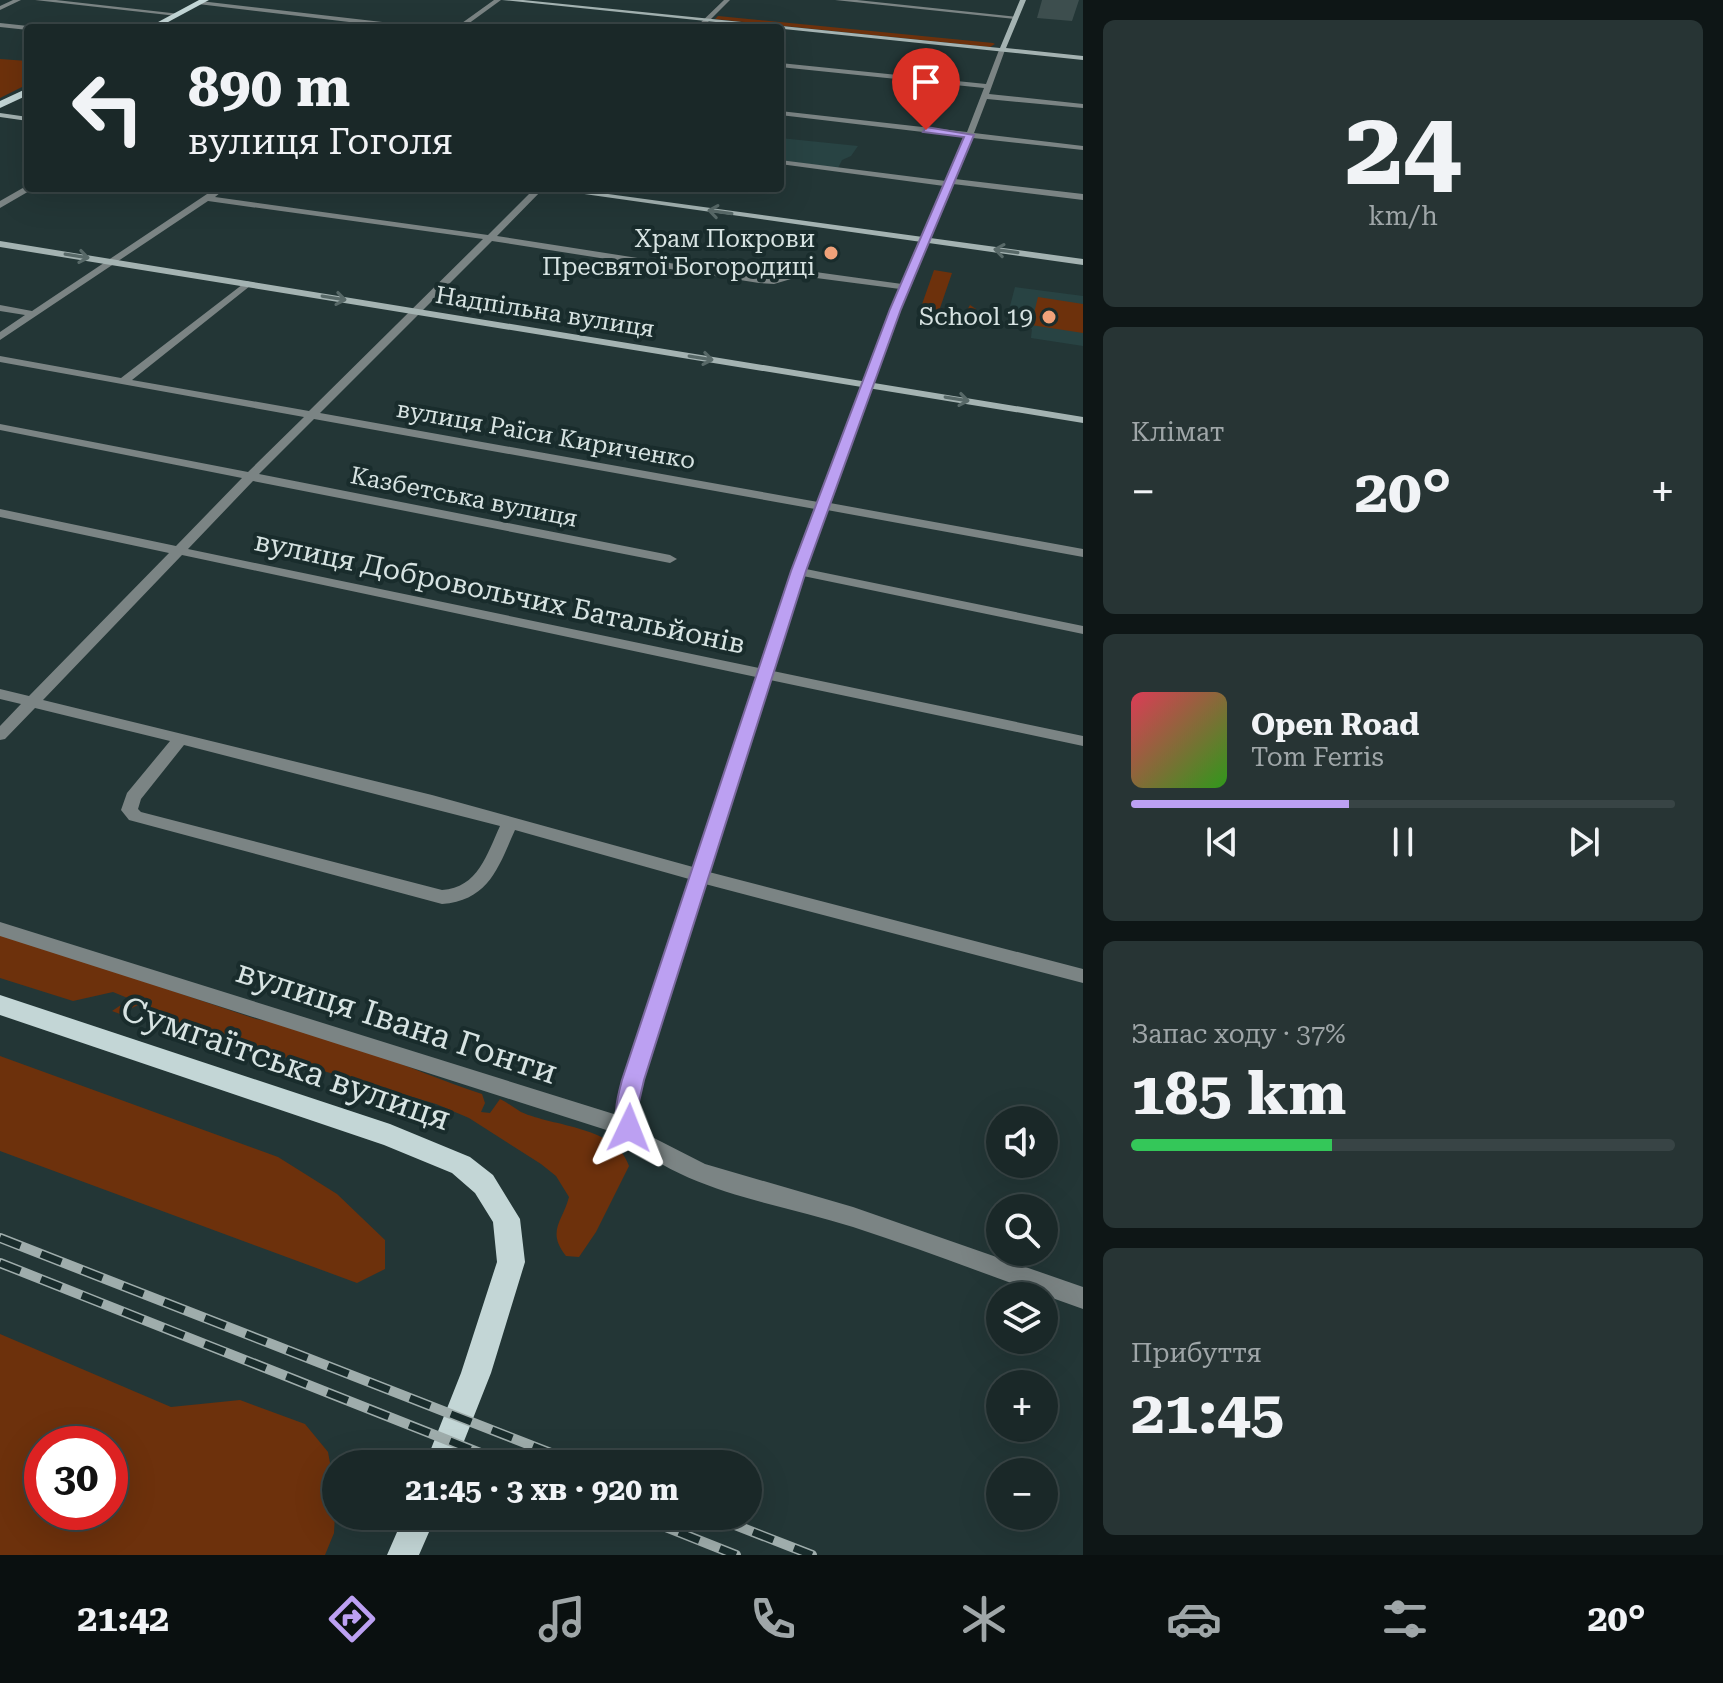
<!DOCTYPE html>
<html lang="uk">
<meta charset="utf-8">
<style>
:root{--surface:#1a2828;--page:#273434;--text:#f1f3f6;--muted:#9fa6a8;--line:#384445;--accent:#bca0f2}
body{margin:0;font-family:"Roboto Serif",serif;background:var(--page);color:var(--text);height:100vh;display:flex;flex-direction:column;font-size:30px;white-space:nowrap}
*{box-sizing:border-box;margin:0}
p{font-size:26px;color:var(--muted)}
.icon{flex:none;width:44px;height:44px;fill:none;stroke:currentColor;stroke-width:2;stroke-linecap:round;stroke-linejoin:round}
.map{position:relative;flex:1;overflow:hidden}
.side{display:flex;flex-direction:column;gap:20px;padding:20px;background:#0e1616;width:640px}
.side>*{flex:none}
.banner{position:absolute;left:24px;top:24px;width:760px;height:168px;border-radius:8px;box-shadow:0 8px 32px #0002,0 0 0 2px var(--line);background:#1a2828;color:var(--text);overflow:hidden}
.buttons{position:absolute;left:986px;top:1106px;display:grid;gap:16px}
.buttons a{display:grid;place-items:center;width:72px;height:72px;border-radius:50%;background:var(--surface);box-shadow:0 8px 32px #0002,0 0 0 2px var(--line);font-size:40px}
.speed{position:absolute;left:24px;top:1426px;display:flex;gap:16px;font-size:40px;font-weight:700;text-align:center}
.speed>*{display:grid;place-content:center;width:104px;height:104px;border-radius:50%;background:var(--surface);box-shadow:0 8px 32px #0002,0 0 0 2px var(--line);line-height:1}
.speed .limit{border:12px solid #d22;background:#fff;color:#111}
.pin{position:absolute;display:grid;place-items:center;width:68px;height:68px;color:#fff;margin:-82px -34px;border-radius:50% 50% 50% 0;rotate:-45deg;box-shadow:0 0 8px #0007}
.pin .icon{rotate:45deg}
.me{position:absolute;width:88px;margin:-44px;rotate:2deg;stroke-linejoin:round;filter:drop-shadow(0 0 6px #0008)}
.turn{display:flex;align-items:center;gap:28px;height:168px;padding:0 32px;font-size:36px}
.turn .icon{width:104px;height:104px;stroke-width:2.5}
.turn b{display:block;font-size:56px;line-height:68px}
.big{font-size:60px;font-weight:700;line-height:1.1}
.side .card{flex:1;display:flex;flex-direction:column;justify-content:center;gap:12px;min-width:0;padding:0 28px;border-radius:12px;background:var(--page)}
.side .dial{align-items:center;gap:0}
.dial b{font-size:104px;line-height:1}
.song{display:flex;align-items:center;gap:24px}
.cover{width:96px;height:96px;border-radius:12px;background:linear-gradient(135deg,hsl(350 70% 55%),hsl(110 70% 35%))}
.played{height:8px;border-radius:4px;background:linear-gradient(90deg,var(--accent) 40%,var(--line) 40%)}
.keys{display:flex;justify-content:space-around;direction:ltr}
.heat{display:flex;justify-content:space-between;align-items:center;font-size:44px;direction:ltr}
.charge{height:12px;border-radius:6px;background:linear-gradient(90deg,#34c759 37%,var(--line) 0)}
.trip{position:absolute;left:322px;top:1450px;width:440px;height:80px;border-radius:40px;background:var(--surface);box-shadow:0 8px 32px #0002,0 0 0 2px var(--line);font-weight:700;line-height:80px;text-align:center}
.menu{display:flex;height:128px;justify-content:space-around;align-items:center;background:#0a1010;color:var(--muted)}
.menu .icon{width:56px;height:56px}
.menu .current{color:var(--accent)}
.menu b{font-size:36px;color:var(--text)}
main{display:flex;flex:1;min-height:0}
.map>svg:first-child{display:block}
</style>
<main>
<div class="map">
<svg width="1083" height="1555" viewBox="0 0 1083 1555">
<rect width="100%" height="100%" fill="#233636"/>
<path fill="#284343" d="M 780,138 L 858,146 L 851,156 L 842,160 L 838,168 L 780,160 Z
M 1015,287 L 1083,296 L 1083,346 L 1031,338 L 1032,329 L 1012,326 L 1015,316 L 1008,314 Z"/>
<path fill="#6d310c" fill-rule="evenodd" d="M 718,16 L 993,43 L 995,44 L 990,47 L 715,19 Z
M 0,59 L 28,61 L 28,84 L 0,98 Z
M 934,270 L 952,273 L 940,308 L 966,312 L 970,305 L 976,309 L 974,315 L 920,310 Z
M 1038,297 L 1083,304 L 1083,333 L 1031,325 Z
M 0,933 L 256,1019 C 335,1033 407,1069 482,1094 L 485,1103 L 481,1112 L 490,1113 L 500,1099 C 508,1103 514,1108 521,1112 C 554,1127 616,1126 629,1166 L 596,1232 L 579,1257 L 566,1256 C 546,1231 563,1221 569,1197 L 556,1176 L 541,1164 L 469,1118 L 436,1104 L 320,1070 L 254,1046 L 174,1027 L 160,1011 L 138,1005 L 120,1014 L 112,1011 L 130,999 L 113,992 L 73,1001 L 0,978 Z
M 0,1056 L 278,1157 L 337,1194 L 385,1240 L 385,1269 L 357,1283 L 0,1151 Z
M 0,1334 L 171,1407 L 240,1400 L 305,1424 L 328,1452 L 336,1495 L 334,1533 L 325,1555 L 0,1555 ZM 42,1444 L 110,1444 L 110,1512 L 42,1512 Z"/>
<g fill="none" stroke-linecap="round" stroke-linejoin="round">
<path fill="#7b8484" fill-rule="evenodd" d="M 13,0 L 21,0 L 0,10 L 0,6 Z
M 35,0 L 56,0 L 180,14 L 177,16 Z
M 494,0 L 501,0 L 468,24 L 492,28 L 455,28 Z
M 724,0 L 730,0 L 702,28 L 695,28 Z
M 835,0 L 857,0 L 1018,17 L 1015,19 Z
M 200,1 L 417,26 L 420,28 L 400,28 L 198,4 Z
M 0,23 L 28,26 L 31,28 L 28,30 L 0,27 Z
M 1002,48 L 1005,50 L 989,94 L 1083,104 L 1083,108 L 987,99 L 974,133 L 1083,146 L 1083,150 L 973,138 L 955,179 L 1083,194 L 1083,200 L 953,184 L 901,309 L 830,503 L 1083,549 L 1083,557 L 827,510 L 806,569 L 1083,626 L 1083,634 L 803,576 L 773,671 L 1083,736 L 1083,746 L 770,680 L 709,872 L 1083,969 L 1083,983 L 705,884 L 636,1106 L 639,1124 L 654,1138 L 705,1164 L 853,1207 L 1083,1287 L 1083,1309 C 1006,1282 930,1252 853,1227 C 775,1202 684,1193 622,1135 L 0,936 L 0,922 L 617,1115 L 616,1106 L 623,1080 L 689,879 L 515,830 C 498,868 489,900 442,904 L 129,820 L 121,810 L 127,793 L 170,741 L 35,708 L 5,739 L 0,740 L 0,726 L 21,704 L 0,699 L 0,689 L 29,696 L 169,553 L 0,517 L 0,509 L 176,546 L 242,478 L 0,430 L 0,424 L 248,472 L 304,417 L 0,362 L 0,356 L 121,378 L 247,281 L 250,282 L 250,286 L 132,380 L 309,411 L 483,239 L 208,201 L 0,340 L 0,332 L 25,315 L 0,311 L 0,305 L 32,311 L 216,188 L 226,188 L 215,197 L 488,235 L 535,188 L 544,188 L 497,236 L 759,277 L 774,278 L 801,270 L 902,284 L 944,186 L 780,164 L 780,160 L 946,181 L 965,137 L 780,115 L 780,111 L 967,132 L 984,88 L 780,67 L 780,63 L 986,84 L 999,50 ZM 492,241 L 759,283 L 774,284 L 801,276 L 900,289 L 818,502 L 320,413 ZM 314,419 L 815,509 L 759,668 L 188,549 L 253,481 L 670,563 L 677,559 L 670,555 L 259,474 ZM 182,555 L 756,677 L 693,867 L 432,795 L 43,700 ZM 184,745 L 500,826 C 487,854 478,888 442,890 L 141,812 L 138,809 L 141,799 Z
M 28,185 L 28,188 L 32,188 L 31,190 L 0,208 L 0,201 Z"/>
<path fill="#a4b3b2" fill-rule="evenodd" d="M 502,0 L 523,0 L 1000,48 L 1020,0 L 1026,0 L 1006,48 L 1083,56 L 1083,60 Z
M 0,113 L 28,117 L 28,121 L 0,117 Z
M 542,188 L 564,188 L 1083,259 L 1083,265 Z
M 0,241 L 1083,417 L 1083,423 L 0,247 Z"/>
<path fill="#c3d6d6" fill-rule="evenodd" d="M 199,0 L 209,0 L 157,28 L 147,28 Z
M 28,88 L 28,95 L 0,108 L 0,101 Z
M 0,995 L 390,1124 L 470,1157 L 493,1175 L 520,1219 L 525,1262 L 491,1373 L 455,1464 L 425,1464 L 461,1373 L 497,1262 L 493,1222 L 475,1193 L 452,1173 L 384,1145 L 0,1015 Z
M 404,1516 L 436,1516 L 419,1555 L 387,1555 Z"/>
<defs>
<path id="rail" d="M 0,1238 L 579,1464
M 0,1263 L 508,1464
M 638,1516 L 736,1555
M 712,1516 L 812,1555"/>
</defs>
<use href="#rail" stroke="#9fadac" stroke-width="10"/>
<use href="#rail" stroke="#192c2c" stroke-width="7" stroke-dasharray="22" stroke-linecap="butt"/>
</g>
<path fill="#3d4e4e" d="M 1042,0 L 1079,0 L 1072,21 L 1037,18 Z"/>
<defs><path id="oneway-shaft" d="M-6 0H5M1.5-3L5.5 0L1.5 3" fill="none" stroke-width="1.6" stroke-linecap="round" stroke-linejoin="round" transform="scale(2)"/></defs>
<g stroke="#586968">
<use href="#oneway-shaft" transform="translate(720 212) rotate(-172)"/>
<use href="#oneway-shaft" transform="translate(1006 251) rotate(-172)"/>
<use href="#oneway-shaft" transform="translate(77 256) rotate(9)"/>
<use href="#oneway-shaft" transform="translate(334 298) rotate(9)"/>
<use href="#oneway-shaft" transform="translate(701 358) rotate(9)"/>
<use href="#oneway-shaft" transform="translate(957 399) rotate(9)"/>
</g>
<path fill="#bca0f2" stroke="#7a689d" stroke-width="2" d="M 926,127 L 974,135 L 901,309 L 806,571 L 644,1080 L 638,1106 L 641,1128 L 637,1136 L 629,1139 L 621,1136 C 612,1116 617,1099 622,1080 L 791,571 L 890,309 L 964,137 L 923,132 Z"/>
<g fill="#f0a27a" stroke="#192c2c" stroke-width="3">
<circle cx="831" cy="253" r="8"/>
<circle cx="1049" cy="317" r="8"/>
</g>
<g text-anchor="middle" stroke-width="8" stroke-linejoin="round" paint-order="stroke">
<g font-size="24" fill="#d7e3e2" stroke="#192c2c" text-anchor="end">
<text x="815" y="247">Храм Покрови<tspan x="815" dy="28">Пресвятої Богородиці</tspan></text>
<text x="1033" y="325">School 19</text>
</g>
<g font-size="24" fill="#d7e3e2" stroke="#192c2c">
<text transform="translate(545 312) rotate(9)" y="8">Надпільна вулиця</text>
<text transform="translate(546 435) rotate(10)" y="8">вулиця Раїси Кириченко</text>
<text transform="translate(464 497) rotate(11)" y="8">Казбетська вулиця</text>
</g>
<g font-size="28" fill="#d7e3e2" stroke="#192c2c">
<text transform="translate(500 592) rotate(12)" y="10">вулиця Добровольчих Батальйонів</text>
</g>
<g font-size="34" fill="#d7e3e2" stroke="#192c2c">
<text transform="translate(397 1021) rotate(18)" y="12">вулиця Івана Гонти</text>
<text transform="translate(286 1063) rotate(19)" y="12">Сумгаїтська вулиця</text>
</g>
</g>
</svg>
<div class="buttons">
<a><svg class="icon" aria-label="sound" viewBox="0 0 24 24"><path d="M4 9h4l5-4v14l-5-4H4zM17 9q2 3 0 6"/></svg></a>
<a><svg class="icon" aria-label="search" viewBox="0 0 24 24"><circle cx="10" cy="10" r="6"/><path d="M15 15l6 6"/></svg></a>
<a><svg class="icon" aria-label="layers" viewBox="0 0 24 24"><path d="M12 4l9 5-9 5-9-5zM3 14l9 5 9-5"/></svg></a>
<a>+</a>
<a>−</a>
</div>
<div class="speed"><div class="limit">30</div></div>
<div class="pin" style="left:926px;top:130px;background:#d93025"><svg class="icon" aria-label="arrive" viewBox="0 0 24 24"><path d="M6 21V4h12l-3 4 3 4H6"/></svg></div>
<svg class="me" style="left:629px;top:1128px" viewBox="-20 -20 40 40"><path d="M0-17L14 15 0 8-14 15z" fill="#bca0f2" stroke="#fff" stroke-width="4"/></svg>
<div class="trip">21:45 · 3 хв · 920 m</div>
<div class="banner">
<div class="turn"><svg class="icon" aria-label="left" viewBox="0 0 24 24"><path d="M17 20v-9H6M10 6l-5 5 5 5"/></svg><div><b>890 m</b>вулиця Гоголя</div></div>
</div>
</div>
<section class="side">
<div class="card dial"><b>24</b><p>km/h</p></div>
<div class="card"><p>Клімат</p>
<div class="heat"><a>−</a><b class="big">20°</b><a>+</a></div>
</div>
<div class="card">
<div class="song"><i class="cover"></i><div><b>Open Road</b><p>Tom Ferris</p></div></div>
<div class="played"></div>
<div class="keys"><svg class="icon" aria-label="previous" viewBox="0 0 24 24"><path d="M18 5L8 12l10 7zM5 5v14"/></svg><svg class="icon" aria-label="pause" viewBox="0 0 24 24"><path d="M8 5v14M16 5v14"/></svg><svg class="icon" aria-label="next" viewBox="0 0 24 24"><path d="M6 5l10 7-10 7zM19 5v14"/></svg></div>
</div>
<div class="card"><p>Запас ходу · 37%</p><b class="big">185 km</b><div class="charge"></div></div>
<div class="card"><p>Прибуття</p><b class="big">21:45</b></div>
</section>
</main>
<nav class="menu">
<b>21:42</b>
<svg class="icon current" aria-label="directions" viewBox="0 0 24 24"><path d="M12 3l9 9-9 9-9-9zM9 14v-3h6M13 9l2 2-2 2"/></svg>
<svg class="icon" aria-label="music" viewBox="0 0 24 24"><path d="M9 18V5l10-2v13"/><circle cx="6" cy="18" r="3"/><circle cx="16" cy="16" r="3"/></svg>
<svg class="icon" aria-label="phone" viewBox="0 0 24 24"><path d="M5 4h4l2 5-3 2q2 4 5 5l2-3 5 2v4C11 20 4 13 5 4z"/></svg>
<svg class="icon" aria-label="climate" viewBox="0 0 24 24"><path d="M12 3v18M4 7l16 10M4 17L20 7"/></svg>
<svg class="icon" aria-label="car" viewBox="0 0 24 24"><path d="M5 17H2v-5l4-1 3-4h7l3 4 3 1v5h-3M9 17h6M6 11h13"/><circle cx="7" cy="17" r="2"/><circle cx="17" cy="17" r="2"/></svg>
<svg class="icon" aria-label="filters" viewBox="0 0 24 24"><path d="M4 7h16M4 17h16"/><circle cx="9" cy="7" r="2"/><circle cx="15" cy="17" r="2"/></svg>
<b>20°</b>
</nav>
